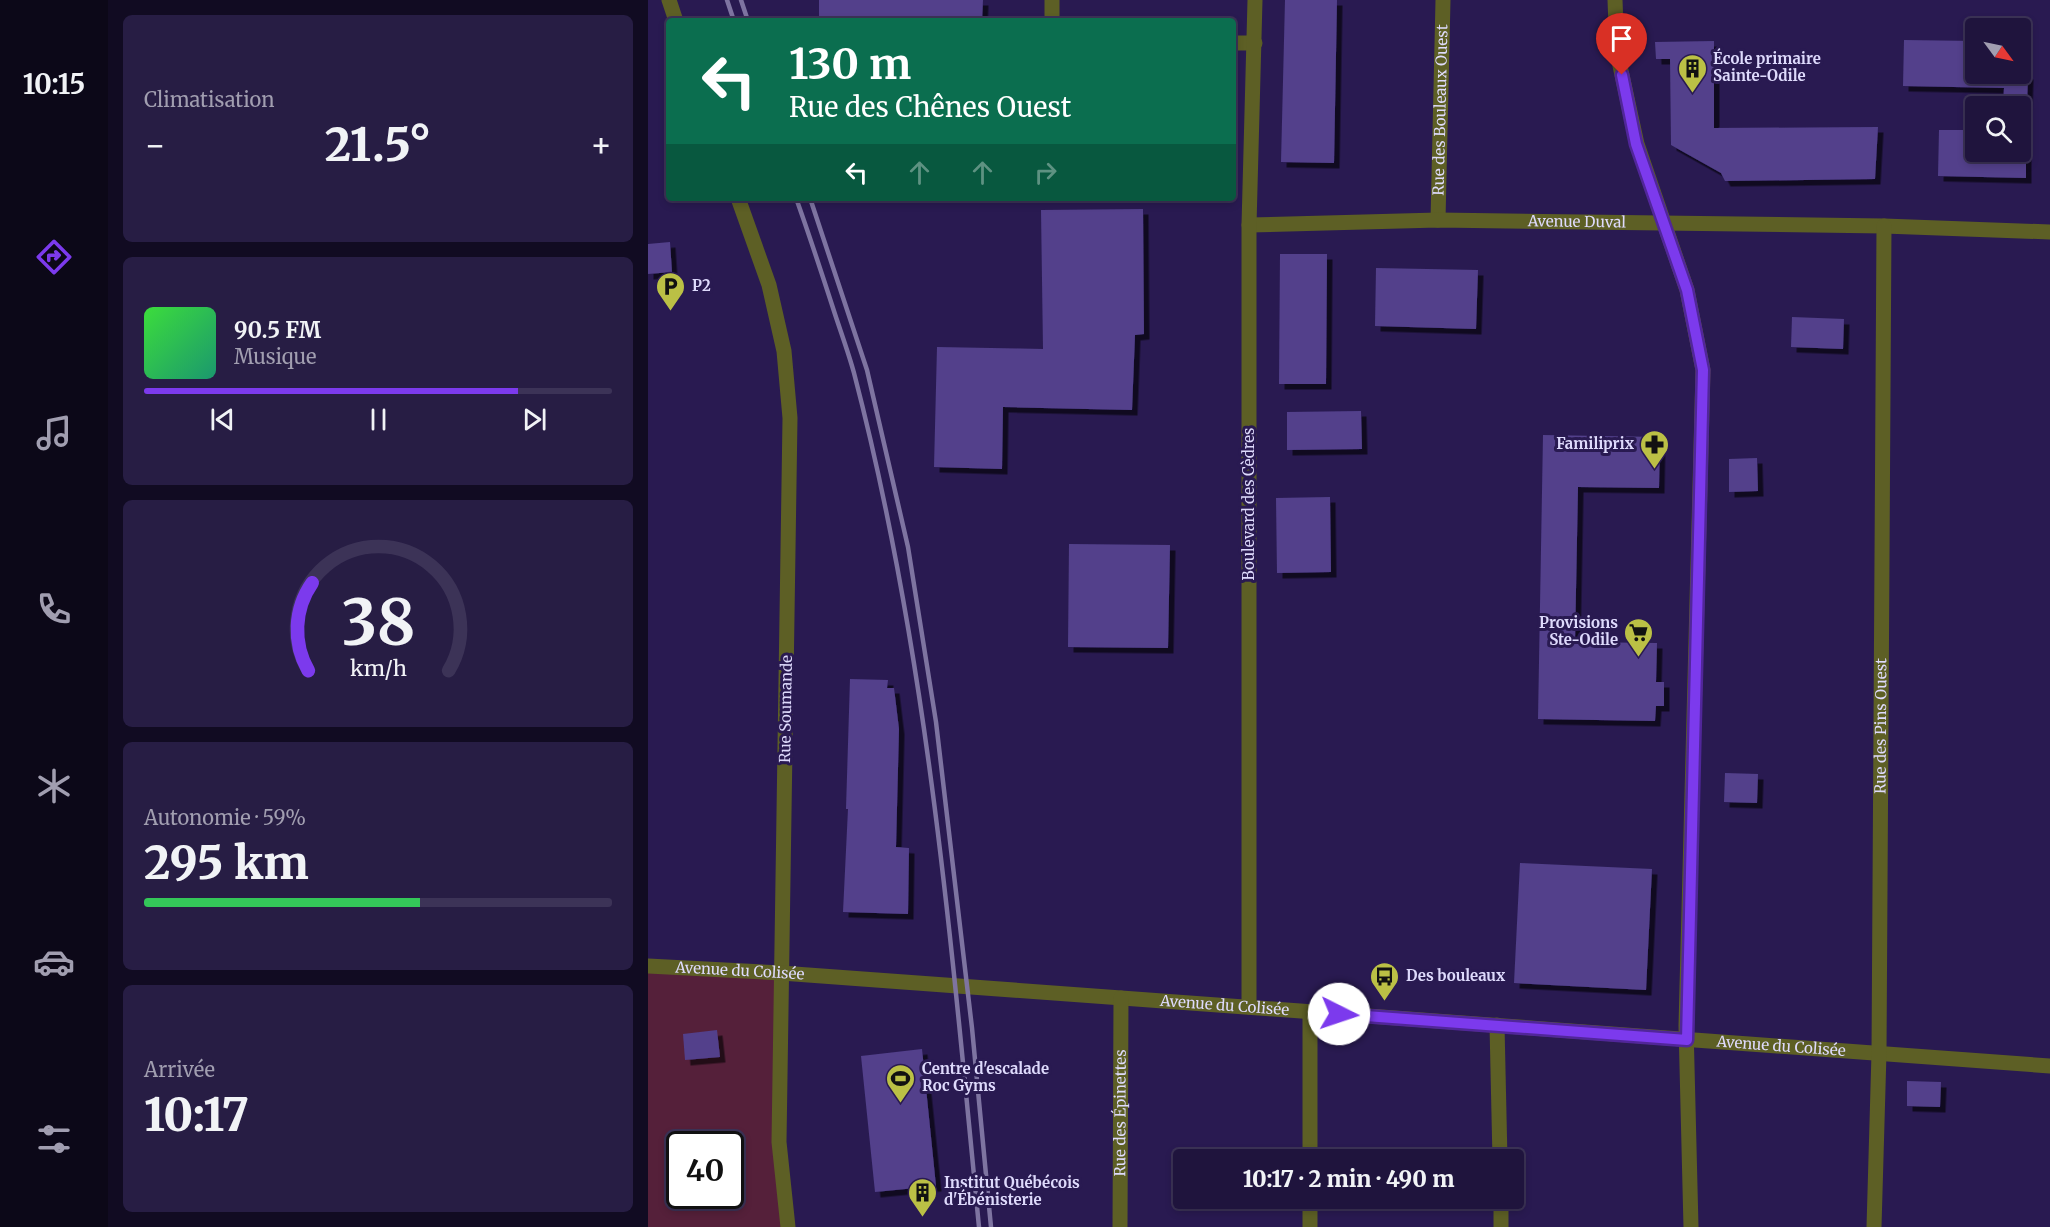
<!DOCTYPE html>
<html lang="fr">
<meta charset="utf-8">
<style>
:root{--surface:#1f143d;--page:#271d44;--text:#f1f3f6;--muted:#a19eb0;--line:#3c3357;--accent:#7c3aed}
body{margin:0;font-family:Merriweather,serif;background:var(--page);color:var(--text);height:100vh;display:flex;flex-direction:column;font-size:22px;white-space:nowrap}
*{box-sizing:border-box;margin:0}
p{font-size:20px;color:var(--muted)}
.icon{flex:none;width:33px;height:33px;fill:none;stroke:currentColor;stroke-width:2;stroke-linecap:round;stroke-linejoin:round}
.map{position:relative;flex:1;overflow:hidden}
.sheet{display:flex;flex-direction:column;gap:15px;padding:15px;background:#110b22;width:540px}
.sheet>*{flex:none}
.top-card{position:absolute;left:18px;top:18px;width:570px;height:183px;border-radius:6px;box-shadow:0 3px 9px #0003,0 0 0 2px var(--line);background:#0b6e4f;color:#fff;overflow:hidden}
.needle{width:39px;rotate:123deg}
.tools{position:absolute;left:1317px;top:18px;display:grid;gap:12px}
.tools a{display:grid;place-items:center;width:66px;height:66px;border-radius:6px;background:var(--surface);box-shadow:0 3px 9px #0003,0 0 0 2px var(--line);font-size:30px}
.speed{position:absolute;left:18px;top:1131px;display:flex;gap:12px;font-size:30px;font-weight:700;text-align:center}
.speed>*{display:grid;place-content:center;width:78px;height:78px;border-radius:50%;background:var(--surface);box-shadow:0 3px 9px #0003,0 0 0 2px var(--line);line-height:1}
.speed .limit{border:3px solid #111;border-radius:9px;background:#fff;color:#111}
.pin{position:absolute;display:grid;place-items:center;width:51px;height:51px;color:#fff;margin:-62px -26px;border-radius:50% 50% 50% 0;rotate:-45deg;box-shadow:0 0 6px #0007}
.pin .icon{rotate:45deg}
.me{position:absolute;width:66px;margin:-33px;rotate:94deg;stroke-linejoin:round;filter:drop-shadow(0 0 4px #0008)}
.turn{display:flex;align-items:center;gap:21px;height:126px;padding:0 24px;font-size:27px}
.turn .icon{width:78px;height:78px;stroke-width:2.5}
.turn b{display:block;font-size:42px;line-height:51px}
.lanes{display:flex;align-items:center;height:57px;padding:0 24px;background:#0003;justify-content:center;gap:30px;direction:ltr}
.lanes .off{opacity:.35}
.big{font-size:45px;font-weight:800;line-height:1.1}
.sheet .tile{flex:1;display:flex;flex-direction:column;justify-content:center;gap:9px;min-width:0;padding:0 21px;border-radius:9px;background:var(--page)}
.sheet .dial{align-items:center;gap:0}
.dial svg{height:156px;overflow:visible;fill:none;stroke:var(--line);stroke-width:7;stroke-linecap:round;text-anchor:middle}
.dial text{fill:var(--text);stroke:none}
.song{display:flex;align-items:center;gap:18px}
.cover{width:72px;height:72px;border-radius:9px;background:linear-gradient(135deg,hsl(120 70% 55%),hsl(160 70% 35%))}
.played{height:6px;border-radius:3px;background:linear-gradient(90deg,var(--accent) 80%,var(--line) 80%)}
.keys{display:flex;justify-content:space-around;direction:ltr}
.heat{display:flex;justify-content:space-between;align-items:center;font-size:33px;direction:ltr}
.charge{height:9px;border-radius:4px;background:linear-gradient(90deg,#34c759 59%,var(--line) 0)}
.trip{position:absolute;left:525px;top:1149px;width:351px;height:60px;border-radius:6px;background:var(--surface);box-shadow:0 3px 9px #0003,0 0 0 2px var(--line);font-weight:800;line-height:60px;text-align:center}
main{display:flex;flex:1;min-height:0}
.tabs{display:flex;flex-direction:column;width:108px;justify-content:space-around;align-items:center;background:#0c0818;color:var(--muted)}
.tabs .icon{width:42px;height:42px}
.tabs .active{color:var(--accent)}
.tabs b{font-size:27px;color:var(--text)}
.map>svg:first-child{display:block}
</style>
<main>
<nav class="tabs">
<b>10:15</b>
<svg class="icon active" aria-label="directions" viewBox="0 0 24 24"><path d="M12 3l9 9-9 9-9-9zM9 14v-3h6M13 9l2 2-2 2"/></svg>
<svg class="icon" aria-label="music" viewBox="0 0 24 24"><path d="M9 18V5l10-2v13"/><circle cx="6" cy="18" r="3"/><circle cx="16" cy="16" r="3"/></svg>
<svg class="icon" aria-label="phone" viewBox="0 0 24 24"><path d="M5 4h4l2 5-3 2q2 4 5 5l2-3 5 2v4C11 20 4 13 5 4z"/></svg>
<svg class="icon" aria-label="climate" viewBox="0 0 24 24"><path d="M12 3v18M4 7l16 10M4 17L20 7"/></svg>
<svg class="icon" aria-label="car" viewBox="0 0 24 24"><path d="M5 17H2v-5l4-1 3-4h7l3 4 3 1v5h-3M9 17h6M6 11h13"/><circle cx="7" cy="17" r="2"/><circle cx="17" cy="17" r="2"/></svg>
<svg class="icon" aria-label="filters" viewBox="0 0 24 24"><path d="M4 7h16M4 17h16"/><circle cx="9" cy="7" r="2"/><circle cx="15" cy="17" r="2"/></svg>
</nav>
<section class="sheet">
<div class="tile"><p>Climatisation</p>
<div class="heat"><a>−</a><b class="big">21.5°</b><a>+</a></div>
</div>
<div class="tile">
<div class="song"><i class="cover"></i><div><b>90.5 FM</b><p>Musique</p></div></div>
<div class="played"></div>
<div class="keys"><svg class="icon" aria-label="previous" viewBox="0 0 24 24"><path d="M18 5L8 12l10 7zM5 5v14"/></svg><svg class="icon" aria-label="pause" viewBox="0 0 24 24"><path d="M8 5v14M16 5v14"/></svg><svg class="icon" aria-label="next" viewBox="0 0 24 24"><path d="M6 5l10 7-10 7zM19 5v14"/></svg></div>
</div>
<div class="tile dial"><svg viewBox="0 0 100 80">
<path d="M14 69A42 42 0 1 1 86 69"/>
<path d="M14 69A42 42 0 0 1 16 24" stroke="#7c3aed"/>
<text x="50" y="56" font-size="32" font-weight="700">38</text>
<text x="50" y="72" font-size="11">km/h</text>
</svg></div>
<div class="tile"><p>Autonomie · 59%</p><b class="big">295 km</b><div class="charge"></div></div>
<div class="tile"><p>Arrivée</p><b class="big">10:17</b></div>
</section>
<div class="map">
<svg width="1402" height="1227" viewBox="0 0 1402 1227">
<defs>
<filter id="shadow"><feDropShadow dx="5.5" dy="5.5" stdDeviation="0" flood-color="#0009"/></filter>
</defs>
<rect width="100%" height="100%" fill="#291a51"/>
<path fill="#55203a" fill-rule="evenodd" d="M 0,966 L 133,973 L 136,1227 L 0,1227 ZM 32,1144 L 82,1144 L 82,1196 L 32,1196 Z"/>
<path fill="#52408b" filter="url(#shadow)" d="M 171,0 L 335,0 L 334,21 L 171,21 Z
M 637,0 L 689,0 L 686,163 L 633,162 Z
M 1256,40 L 1328,41 L 1328,74 L 1380,74 L 1379,106 L 1355,106 L 1356,88 L 1255,86 Z
M 1066,41 L 1066,128 L 1230,127 L 1227,179 L 1077,181 L 1073,173 L 1023,145 L 1022,59 L 1008,59 L 1007,42 Z
M 1291,130 L 1328,130 L 1328,152 L 1378,152 L 1378,178 L 1290,176 Z
M 495,209 L 496,334 L 487,335 L 484,410 L 355,407 L 354,469 L 286,467 L 289,347 L 395,349 L 393,210 Z
M 22,242 L 24,272 L 0,274 L 0,244 Z
M 632,254 L 679,254 L 678,384 L 631,384 Z
M 728,268 L 830,270 L 828,329 L 727,326 Z
M 1144,317 L 1196,319 L 1195,349 L 1143,347 Z
M 713,411 L 714,449 L 639,450 L 639,412 Z
M 895,435 L 1012,437 L 1011,488 L 930,487 L 927,642 L 1009,643 L 1008,682 L 1016,682 L 1016,706 L 1008,706 L 1007,721 L 890,719 Z
M 1109,458 L 1110,491 L 1081,492 L 1081,459 Z
M 682,497 L 683,572 L 629,573 L 628,498 Z
M 421,544 L 522,545 L 520,648 L 420,647 Z
M 202,679 L 240,680 L 239,688 L 246,688 L 251,729 L 248,847 L 261,848 L 260,914 L 195,912 L 200,809 L 198,809 Z
M 1077,773 L 1110,774 L 1109,803 L 1076,802 Z
M 872,863 L 1004,869 L 998,990 L 866,983 Z
M 69,1030 L 72,1057 L 37,1060 L 35,1034 Z
M 274,1049 L 288,1186 L 227,1192 L 213,1056 Z
M 1259,1081 L 1293,1082 L 1292,1107 L 1259,1106 Z"/>
<g fill="none" stroke-linecap="round" stroke-linejoin="round">
<g stroke="#5d5f25" stroke-width="15">
<path d="M 21,0 L 28,21"/>
<path d="M 967,0 L 969,52 L 989,144 L 1039,290 L 1055,370 L 1038,1026 L 1043,1227"/>
<path d="M 404,21 L 404,0"/>
<path d="M 585,43 L 607,43"/>
<path d="M 90,198 L 121,285 L 136,351 L 142,418 L 131,1142 L 140,1227"/>
<path id="s1" d="M 790,220 L 795,0"/>
<path id="s2" d="M 601,225 L 790,220 L 1236,226 L 1402,232"/>
<path id="s3" d="M 0,966 L 133,973 L 1402,1066"/>
<path d="M 601,1007 L 601,225 L 607,0"/>
<path d="M 849,1025 L 852,1160"/>
<path d="M 662,1160 L 662,1012"/>
<path d="M 662,1198 L 662,1227"/>
<path d="M 853,1198 L 853,1227"/>
<path id="s4" d="M 472,1227 L 473,998"/>
<path id="s5" d="M 1226,1227 L 1231,1053 L 1236,226"/>
</g>
<path stroke="#7e74a1" stroke-width="4.5" d="M 79,0 L 86,21
M 93,0 L 100,21
M 148,198 C 161,234 173,271 185,308 C 192,330 200,351 206,373 C 279,652 303,941 331,1227
M 162,198 L 219,370 L 260,547 L 288,722 L 324,1028 L 343,1227"/>
</g>
<g fill="none" stroke-linecap="round" stroke-linejoin="round">
<defs>
<path id="route" d="M 691,1014 L 1039,1040 L 1055,370 L 1039,290 L 988,144 L 974,75"/>
</defs>
<use href="#route" stroke="#51269a" stroke-width="15"/>
<use href="#route" stroke="#7c3aed" stroke-width="10"/>
</g>
<defs>
<symbol id="building-pin" viewBox="-11 -11 22 30"><path d="M0 17L-7.5 6A9.5 9.5 0 1 1 7.5 6Z" fill="#bbc045" stroke="#291a51"/><path d="M-4-6H4V6H1V3H-1V6H-4ZM-2.5-4.3h1.7v1.8h-1.7ZM.8-4.3h1.7v1.8H.8ZM-2.5-1h1.7V.8h-1.7ZM.8-1h1.7V.8H.8Z" fill="#111"/></symbol>
<symbol id="parking-pin" viewBox="-11 -11 22 30"><path d="M0 17L-7.5 6A9.5 9.5 0 1 1 7.5 6Z" fill="#bbc045" stroke="#291a51"/><path d="M-3.5-5.5H1a3.5 3.5 0 0 1 0 7H-1V5.5H-3.5ZM-1-3.4V-.6H.8a1.4 1.4 0 0 0 0-2.8Z" fill="#111"/></symbol>
<symbol id="pharmacy-pin" viewBox="-11 -11 22 30"><path d="M0 17L-7.5 6A9.5 9.5 0 1 1 7.5 6Z" fill="#bbc045" stroke="#291a51"/><path d="M-2-6h4v4h4v4h-4v4h-4v-4h-4v-4h4Z" fill="#111"/></symbol>
<symbol id="supermarket-pin" viewBox="-11 -11 22 30"><path d="M0 17L-7.5 6A9.5 9.5 0 1 1 7.5 6Z" fill="#bbc045" stroke="#291a51"/><path d="M-6-5.5h2.5l.6 2H6L4.5 2H-2.5L-4.4-4H-6ZM-1.5 3.2a1.3 1.3 0 1 0 .1 0ZM3 3.2a1.3 1.3 0 1 0 .1 0Z" fill="#111"/></symbol>
<symbol id="bus-pin" viewBox="-11 -11 22 30"><path d="M0 17L-7.5 6A9.5 9.5 0 1 1 7.5 6Z" fill="#bbc045" stroke="#291a51"/><path d="M-5-6H5V4H4V6H2V4H-2V6H-4V4H-5ZM-3.5-4V0h7V-4ZM-3.5 1.2v1.5H-2V1.2ZM2 1.2v1.5H3.5V1.2Z" fill="#111"/></symbol>
<symbol id="stadium-pin" viewBox="-11 -11 22 30"><path d="M0 17L-7.5 6A9.5 9.5 0 1 1 7.5 6Z" fill="#bbc045" stroke="#291a51"/><path d="M0-5a6.5 5 0 1 0 0 10a6.5 5 0 1 0 0-10ZM-3.5-1.8h7v3.6h-7Z" fill="#111"/></symbol>
</defs>
<g fill-rule="evenodd">
<use href="#building-pin" x="1028" y="52" width="33" height="45"/>
<use href="#parking-pin" x="6" y="270" width="33" height="45"/>
<use href="#pharmacy-pin" x="990" y="428" width="33" height="45"/>
<use href="#supermarket-pin" x="974" y="616" width="33" height="45"/>
<use href="#bus-pin" x="720" y="960" width="33" height="45"/>
<use href="#stadium-pin" x="236" y="1062" width="33" height="45"/>
<use href="#building-pin" x="258" y="1176" width="33" height="45"/>
</g>
<g text-anchor="middle" stroke-width="6" stroke-linejoin="round" paint-order="stroke">
<g font-size="15" font-weight="bold" fill="#dedafc" stroke="#291a51" text-anchor="start">
<text x="1065" y="64">École primaire<tspan x="1065" dy="17">Sainte-Odile</tspan></text>
<text x="44" y="291">P2</text>
<text x="986" y="449" text-anchor="end">Familiprix</text>
<text x="970" y="628" text-anchor="end">Provisions<tspan x="970" dy="17">Ste-Odile</tspan></text>
<text x="758" y="981">Des bouleaux</text>
<text x="274" y="1074">Centre d'escalade<tspan x="274" dy="17">Roc Gyms</tspan></text>
<text x="296" y="1188">Institut Québécois<tspan x="296" dy="17">d'Ébénisterie</tspan></text>
</g>
<g font-size="15" fill="#dedafc" stroke="#291a51">
<text dy="5" stroke="none"><textPath href="#s1" startOffset="110">Rue des Bouleaux Ouest</textPath></text>
<text dy="5" stroke="none"><textPath href="#s2" startOffset="328">Avenue Duval</textPath></text>
<text transform="translate(601 504) rotate(-90)" y="5">Boulevard des Cèdres</text>
<text transform="translate(138 709) rotate(-89)" y="5">Rue Soumande</text>
<text dy="5" stroke="none"><textPath href="#s5" startOffset="501">Rue des Pins Ouest</textPath></text>
<text dy="5" stroke="none"><textPath href="#s3" startOffset="92">Avenue du Colisée</textPath></text>
<text dy="5" stroke="none"><textPath href="#s3" startOffset="578">Avenue du Colisée</textPath></text>
<text dy="5" stroke="none"><textPath href="#s3" startOffset="1136">Avenue du Colisée</textPath></text>
<text dy="5" stroke="none"><textPath href="#s4" startOffset="114">Rue des Épinettes</textPath></text>
</g>
</g>
</svg>
<div class="tools">
<a><svg class="needle" viewBox="-14 -14 28 28"><path d="M0-13l5 13h-10z" fill="#e53935"/><path d="M0 13l5-13h-10z" fill="#a19eb0"/></svg></a>
<a><svg class="icon" aria-label="search" viewBox="0 0 24 24"><circle cx="10" cy="10" r="6"/><path d="M15 15l6 6"/></svg></a>
</div>
<div class="speed"><div class="limit">40</div></div>
<div class="pin" style="left:974px;top:75px;background:#d93025"><svg class="icon" aria-label="arrive" viewBox="0 0 24 24"><path d="M6 21V4h12l-3 4 3 4H6"/></svg></div>
<svg class="me" style="left:691px;top:1014px" viewBox="-20 -20 40 40"><circle r="19" fill="#fff"/><path d="M0-13L10 11 0 6-10 11z" fill="#7c3aed"/></svg>
<div class="trip">10:17 · 2 min · 490 m</div>
<div class="top-card">
<div class="turn"><svg class="icon" aria-label="left" viewBox="0 0 24 24"><path d="M17 20v-9H6M10 6l-5 5 5 5"/></svg><div><b>130 m</b>Rue des Chênes Ouest</div></div>
<div class="lanes"><svg class="icon" aria-label="left" viewBox="0 0 24 24"><path d="M17 20v-9H6M10 6l-5 5 5 5"/></svg><svg class="icon off" aria-label="ahead" viewBox="0 0 24 24"><path d="M12 20V5M6 11l6-6 6 6"/></svg><svg class="icon off" aria-label="ahead" viewBox="0 0 24 24"><path d="M12 20V5M6 11l6-6 6 6"/></svg><svg class="icon off" aria-label="right" viewBox="0 0 24 24"><path d="M7 20v-9h11M14 6l5 5-5 5"/></svg></div>
</div>
</div>
</main>
